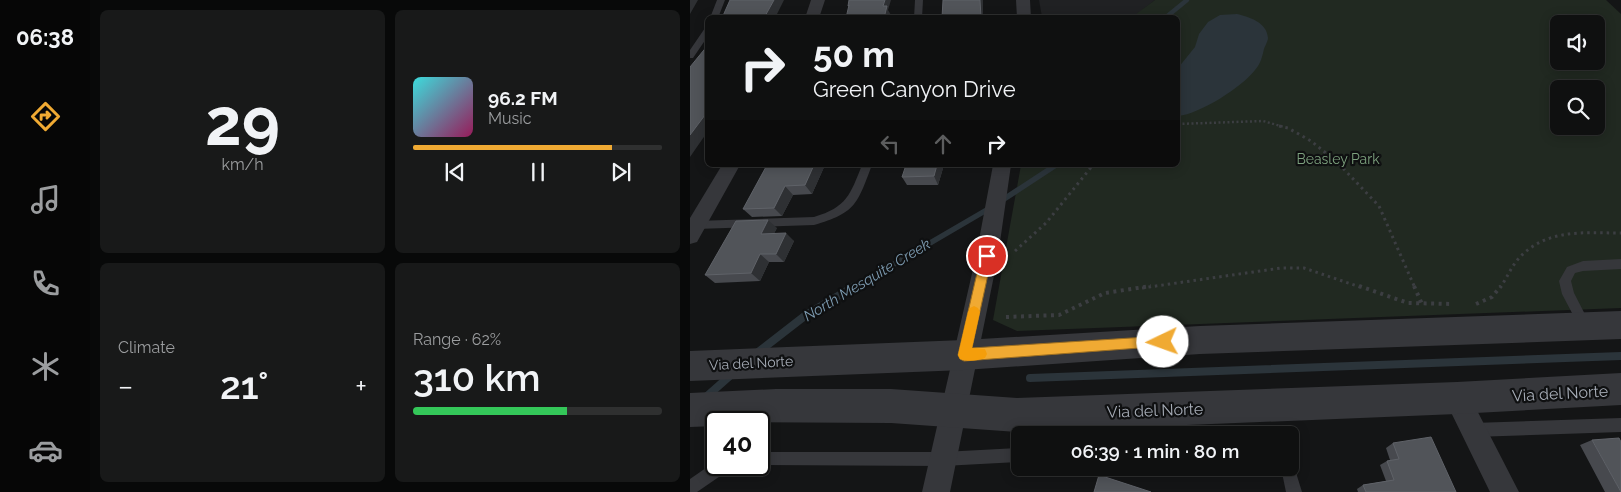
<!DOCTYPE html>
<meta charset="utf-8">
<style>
:root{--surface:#0f1010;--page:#181919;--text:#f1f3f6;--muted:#9b9d9f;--line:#2f3030;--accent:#f0aa33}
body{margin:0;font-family:Raleway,sans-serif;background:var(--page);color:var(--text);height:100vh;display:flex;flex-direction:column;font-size:19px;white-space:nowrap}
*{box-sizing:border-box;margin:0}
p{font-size:16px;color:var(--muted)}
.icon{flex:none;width:28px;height:28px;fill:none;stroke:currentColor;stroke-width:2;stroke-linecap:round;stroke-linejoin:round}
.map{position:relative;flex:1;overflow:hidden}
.panel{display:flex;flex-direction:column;gap:10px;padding:10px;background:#080909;width:600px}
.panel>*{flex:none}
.hud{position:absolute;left:15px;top:15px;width:475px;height:152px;border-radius:8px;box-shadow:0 2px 12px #0003,0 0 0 1px var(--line);background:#0f1010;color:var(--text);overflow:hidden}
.fabs{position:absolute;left:860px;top:15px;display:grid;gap:10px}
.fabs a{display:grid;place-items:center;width:55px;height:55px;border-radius:8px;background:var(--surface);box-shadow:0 2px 12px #0003,0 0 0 1px var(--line);font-size:25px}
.speed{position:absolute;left:15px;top:411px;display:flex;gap:10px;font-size:25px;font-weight:700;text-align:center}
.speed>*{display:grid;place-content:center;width:65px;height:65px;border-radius:50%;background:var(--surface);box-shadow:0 2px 12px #0003,0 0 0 1px var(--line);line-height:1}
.speed .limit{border:2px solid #111;border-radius:8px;background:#fff;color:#111}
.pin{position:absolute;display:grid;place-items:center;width:42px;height:42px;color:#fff;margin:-21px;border:2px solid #fff;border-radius:50%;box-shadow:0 1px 5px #0007}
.me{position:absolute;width:55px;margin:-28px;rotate:267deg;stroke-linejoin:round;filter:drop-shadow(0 0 4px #0008)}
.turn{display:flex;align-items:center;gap:18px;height:105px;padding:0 25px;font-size:22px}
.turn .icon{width:65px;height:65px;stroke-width:2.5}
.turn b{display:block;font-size:35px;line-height:42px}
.lanes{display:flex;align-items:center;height:48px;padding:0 25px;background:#0003;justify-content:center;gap:25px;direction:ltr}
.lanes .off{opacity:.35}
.big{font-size:38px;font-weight:600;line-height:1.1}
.panel .tile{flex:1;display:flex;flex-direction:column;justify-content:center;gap:8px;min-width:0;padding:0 18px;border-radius:8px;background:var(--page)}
.panel .dial{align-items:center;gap:0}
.dial b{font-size:65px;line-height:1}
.song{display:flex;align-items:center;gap:15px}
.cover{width:60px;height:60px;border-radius:8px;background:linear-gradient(135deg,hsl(180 70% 55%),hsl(330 70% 35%))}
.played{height:5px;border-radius:2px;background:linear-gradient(90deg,var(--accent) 80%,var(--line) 80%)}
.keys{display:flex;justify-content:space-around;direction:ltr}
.heat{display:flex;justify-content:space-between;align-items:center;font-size:28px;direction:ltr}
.charge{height:8px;border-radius:4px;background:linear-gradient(90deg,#34c759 62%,var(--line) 0)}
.panel .tiles{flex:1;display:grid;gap:10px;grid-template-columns:repeat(2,1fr)}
.trip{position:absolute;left:321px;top:426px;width:288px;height:50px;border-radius:8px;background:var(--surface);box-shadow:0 2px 12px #0003,0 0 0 1px var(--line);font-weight:600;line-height:50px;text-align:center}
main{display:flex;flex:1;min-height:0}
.tab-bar{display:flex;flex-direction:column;width:90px;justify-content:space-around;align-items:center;background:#060606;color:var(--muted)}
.tab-bar .icon{width:35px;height:35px}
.tab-bar .current{color:var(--accent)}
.tab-bar b{font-size:22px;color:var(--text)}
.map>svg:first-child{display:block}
</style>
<main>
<nav class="tab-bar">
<b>06:38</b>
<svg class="icon current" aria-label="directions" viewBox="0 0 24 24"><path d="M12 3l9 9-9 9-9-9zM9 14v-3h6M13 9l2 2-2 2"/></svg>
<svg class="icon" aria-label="music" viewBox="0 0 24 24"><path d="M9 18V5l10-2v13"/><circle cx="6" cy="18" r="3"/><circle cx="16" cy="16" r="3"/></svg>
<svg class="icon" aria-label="phone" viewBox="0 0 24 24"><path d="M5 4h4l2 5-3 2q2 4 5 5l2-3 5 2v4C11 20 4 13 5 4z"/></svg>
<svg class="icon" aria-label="climate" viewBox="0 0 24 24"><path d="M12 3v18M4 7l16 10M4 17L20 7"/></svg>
<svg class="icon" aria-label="car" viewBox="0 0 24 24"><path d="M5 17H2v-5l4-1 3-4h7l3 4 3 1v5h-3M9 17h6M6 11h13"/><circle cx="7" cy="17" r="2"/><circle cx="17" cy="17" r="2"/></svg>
</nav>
<section class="panel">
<div class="tiles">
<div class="tile dial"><b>29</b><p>km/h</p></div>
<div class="tile">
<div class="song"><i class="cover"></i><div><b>96.2 FM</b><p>Music</p></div></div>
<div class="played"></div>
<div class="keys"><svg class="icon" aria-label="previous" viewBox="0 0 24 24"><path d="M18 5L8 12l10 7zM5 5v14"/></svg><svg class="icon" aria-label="pause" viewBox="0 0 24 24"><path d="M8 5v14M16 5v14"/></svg><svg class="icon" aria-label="next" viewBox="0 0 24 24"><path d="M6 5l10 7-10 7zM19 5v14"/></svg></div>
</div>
<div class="tile"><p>Climate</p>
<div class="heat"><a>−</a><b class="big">21°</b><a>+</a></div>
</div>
<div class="tile"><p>Range · 62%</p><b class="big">310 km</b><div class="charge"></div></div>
</div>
</section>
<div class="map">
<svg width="931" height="492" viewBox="0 0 931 492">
<rect width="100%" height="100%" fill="#141516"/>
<path fill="#202123" d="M 349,0 L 465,0 L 442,18 L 352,17 Z"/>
<path fill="#212921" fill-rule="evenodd" d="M 465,0 L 916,0 L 931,14 L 931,308 L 327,331 L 303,320 L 331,165 L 488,165 L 488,18 L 442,17 ZM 869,24 L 906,24 L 906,61 L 869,61 ZM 869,89 L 906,89 L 906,126 L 869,126 Z"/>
<path fill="#2b343a" d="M 547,14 C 559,17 577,22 578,38 C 578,41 575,46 574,49 C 572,57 571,63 565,70 C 552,87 510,114 488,116 L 488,68 L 505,47 L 509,34 L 518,22 L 530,15 Z"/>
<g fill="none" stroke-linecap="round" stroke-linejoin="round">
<path stroke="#2b343a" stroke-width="4.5" d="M 475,18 L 497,0"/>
<path stroke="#2b343a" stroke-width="5.5" d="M 311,201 L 366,165
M 163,288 L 300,208"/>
<path stroke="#2b343a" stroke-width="8" d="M 67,353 L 116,315 L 165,286
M 340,378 L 931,356
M 16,397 L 42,374"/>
<path stroke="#3c3e42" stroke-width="2.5" stroke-dasharray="2 2.5" stroke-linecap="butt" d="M 488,124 L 573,121 L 594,127"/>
<path stroke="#3c3e42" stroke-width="3" stroke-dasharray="2.5 4" stroke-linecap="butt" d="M 589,126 L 598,128 L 621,141 L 647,162 L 689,206 L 725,288
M 325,251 L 356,223 L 403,165
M 452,288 L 591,268 L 614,268 L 673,288
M 810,288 C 817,278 821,267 829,258 C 857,228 894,233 931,233"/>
<path stroke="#3c3e42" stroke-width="4" stroke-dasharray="3 4.5" stroke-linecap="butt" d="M 669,286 L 718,303 L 762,304
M 724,286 L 732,304
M 786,304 L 802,297 L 811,286
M 316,317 L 369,315 L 415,293 L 461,286"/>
<path fill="#36373b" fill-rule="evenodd" d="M 27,0 L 35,0 L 28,18 L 20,18 Z
M 225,0 L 233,0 L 232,18 L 224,18 Z
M 15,28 L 18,28 L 18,36 L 3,58 L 0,58 L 0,50 Z
M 172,165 L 182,165 C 167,204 166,213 124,225 L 6,229 L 1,225 L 6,221 L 124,217 C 157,207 160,195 172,165 Z
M 931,259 L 931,269 L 893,271 L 885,273 L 881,281 L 884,293 L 901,326 L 899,330 L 895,332 L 891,330 L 872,294 L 869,281 L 877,267 L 893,261 Z
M 931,418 L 931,432 L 783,437 L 778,435 L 776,430 L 778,425 L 783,423 Z
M 330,448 L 330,462 L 253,466 L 66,465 L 69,465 L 69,452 L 253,452 Z
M 26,461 L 26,465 L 41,465 L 39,470 L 7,492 L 0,492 L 0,479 Z
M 600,461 L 603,463 L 612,492 L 596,492 L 591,468 L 600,468 Z"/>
<path fill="#36373b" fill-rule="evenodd" d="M 121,0 L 135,0 L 129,18 L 115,18 Z
M 326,0 L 340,0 L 341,18 L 327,18 Z
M 32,165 L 50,165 L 7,242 L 0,244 L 0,218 Z
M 303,165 L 321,165 L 308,256 L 260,492 L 232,492 L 286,256 Z
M 767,385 L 776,389 L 829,492 L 800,492 L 754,398 L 758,389 Z"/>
<path fill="#36373b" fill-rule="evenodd" d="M 931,311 L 931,339 L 510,354 L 274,370 L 0,381 L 0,351 L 274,340 L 510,326 Z
M 931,373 L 931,405 L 767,414 L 327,432 L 201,423 L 26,422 L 26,426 L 0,427 L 0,393 L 86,389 L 201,389 L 327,398 L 767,382 Z"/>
</g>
<path fill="#47494e" d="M 135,165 L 122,194 L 103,195 L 92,216 L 62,217 L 53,209 Z
M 254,165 L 248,185 L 217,185 L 212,177 Z
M 87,228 L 84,233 L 104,241 L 94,262 L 79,262 L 70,281 L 25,283 L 15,275 Z
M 902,440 L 931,492 L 915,492 L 890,445 Z
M 703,443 L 766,492 L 668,492 L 667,489 L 673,485 L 696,481 L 690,465 L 697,461 L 700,460 L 696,448 Z"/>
<path fill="#2e3033" d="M 0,0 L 8,0 L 0,14 Z
M 84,0 L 94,0 L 85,18 L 74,18 Z
M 195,0 L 201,0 L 198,10 L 201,15 L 200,18 L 194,18 L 193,6 Z
M 290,0 L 293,0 L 293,18 L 291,18 Z
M 18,111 L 18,131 L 0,157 L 0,135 Z
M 124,165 L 135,165 L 122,194 L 115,185 Z
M 247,165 L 254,165 L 248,185 L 244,176 Z
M 95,186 L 103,195 L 92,216 L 84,208 Z
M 78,220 L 87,228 L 80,242 L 71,234 Z
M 96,233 L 104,241 L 94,262 L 86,254 Z
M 70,254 L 79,262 L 70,281 L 61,273 Z"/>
<path fill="#515459" stroke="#5f6268" d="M 40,0 L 84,0 L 74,18 L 32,18 Z
M 159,0 L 195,0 L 193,6 L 197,6 L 194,18 L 156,18 L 159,5 L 158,6 Z
M 253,0 L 290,0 L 291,18 L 252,18 Z
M 18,45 L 18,111 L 0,135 L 0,67 Z
M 77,165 L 124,165 L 115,185 L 95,186 L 84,208 L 53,209 Z
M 216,165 L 247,165 L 244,176 L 212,177 Z
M 78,220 L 71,234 L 96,233 L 86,254 L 70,254 L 61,273 L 15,275 L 46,221 Z
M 741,437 L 766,492 L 676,492 L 673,485 L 704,480 L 697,461 L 709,459 L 703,443 Z
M 929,438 L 931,442 L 931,492 L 902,440 Z
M 409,475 L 461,492 L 404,492 Z"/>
<path fill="#f0aa33" stroke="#9c6e21" d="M 297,251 L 301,253 L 302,256 L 282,348 L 473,336 L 477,338 L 479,342 L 477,346 L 274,361 L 270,359 L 268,355 L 291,256 L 293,253 Z"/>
<path fill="#f59e0b" d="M 284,306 L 288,308 L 290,312 L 282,348 L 295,349 L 297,354 L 295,358 C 287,361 277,362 270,359 L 268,355 L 278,312 L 280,308 Z"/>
<g text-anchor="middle" stroke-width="4.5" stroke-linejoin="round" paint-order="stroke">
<g font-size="14" fill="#7da17e" stroke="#0f1011">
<text x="648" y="164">Beasley Park</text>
</g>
<g font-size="14" fill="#a6acb6" stroke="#0f1011">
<text transform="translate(61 363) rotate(-3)" y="5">Via del Norte</text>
</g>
<g font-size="15" font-style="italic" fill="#7d9bb1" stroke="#0f1011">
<text transform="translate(177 280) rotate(-31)" y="5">North Mesquite Creek</text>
</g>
<g font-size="16" fill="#a6acb6" stroke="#0f1011">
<text transform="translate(870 393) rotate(-3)" y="6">Via del Norte</text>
<text transform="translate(465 410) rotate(-2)" y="6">Via del Norte</text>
</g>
</g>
</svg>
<div class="fabs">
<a><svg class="icon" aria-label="sound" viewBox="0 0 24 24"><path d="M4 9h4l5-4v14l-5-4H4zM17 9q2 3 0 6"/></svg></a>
<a><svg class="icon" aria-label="search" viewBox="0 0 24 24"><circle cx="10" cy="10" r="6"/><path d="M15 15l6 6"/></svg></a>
</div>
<div class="speed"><div class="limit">40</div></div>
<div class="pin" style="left:297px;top:256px;background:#d93025"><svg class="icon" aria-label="arrive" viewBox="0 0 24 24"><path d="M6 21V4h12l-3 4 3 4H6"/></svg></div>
<svg class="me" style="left:473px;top:342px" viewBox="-20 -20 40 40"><circle r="19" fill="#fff"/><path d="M0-13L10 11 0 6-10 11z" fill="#f0aa33"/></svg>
<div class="trip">06:39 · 1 min · 80 m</div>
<div class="hud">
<div class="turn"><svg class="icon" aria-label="right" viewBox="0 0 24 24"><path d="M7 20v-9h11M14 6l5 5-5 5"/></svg><div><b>50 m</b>Green Canyon Drive</div></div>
<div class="lanes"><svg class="icon off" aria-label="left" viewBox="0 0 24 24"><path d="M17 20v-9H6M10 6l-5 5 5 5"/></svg><svg class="icon off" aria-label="ahead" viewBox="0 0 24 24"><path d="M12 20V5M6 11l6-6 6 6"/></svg><svg class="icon" aria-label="right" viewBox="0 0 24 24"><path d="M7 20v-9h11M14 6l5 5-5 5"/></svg></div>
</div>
</div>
</main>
